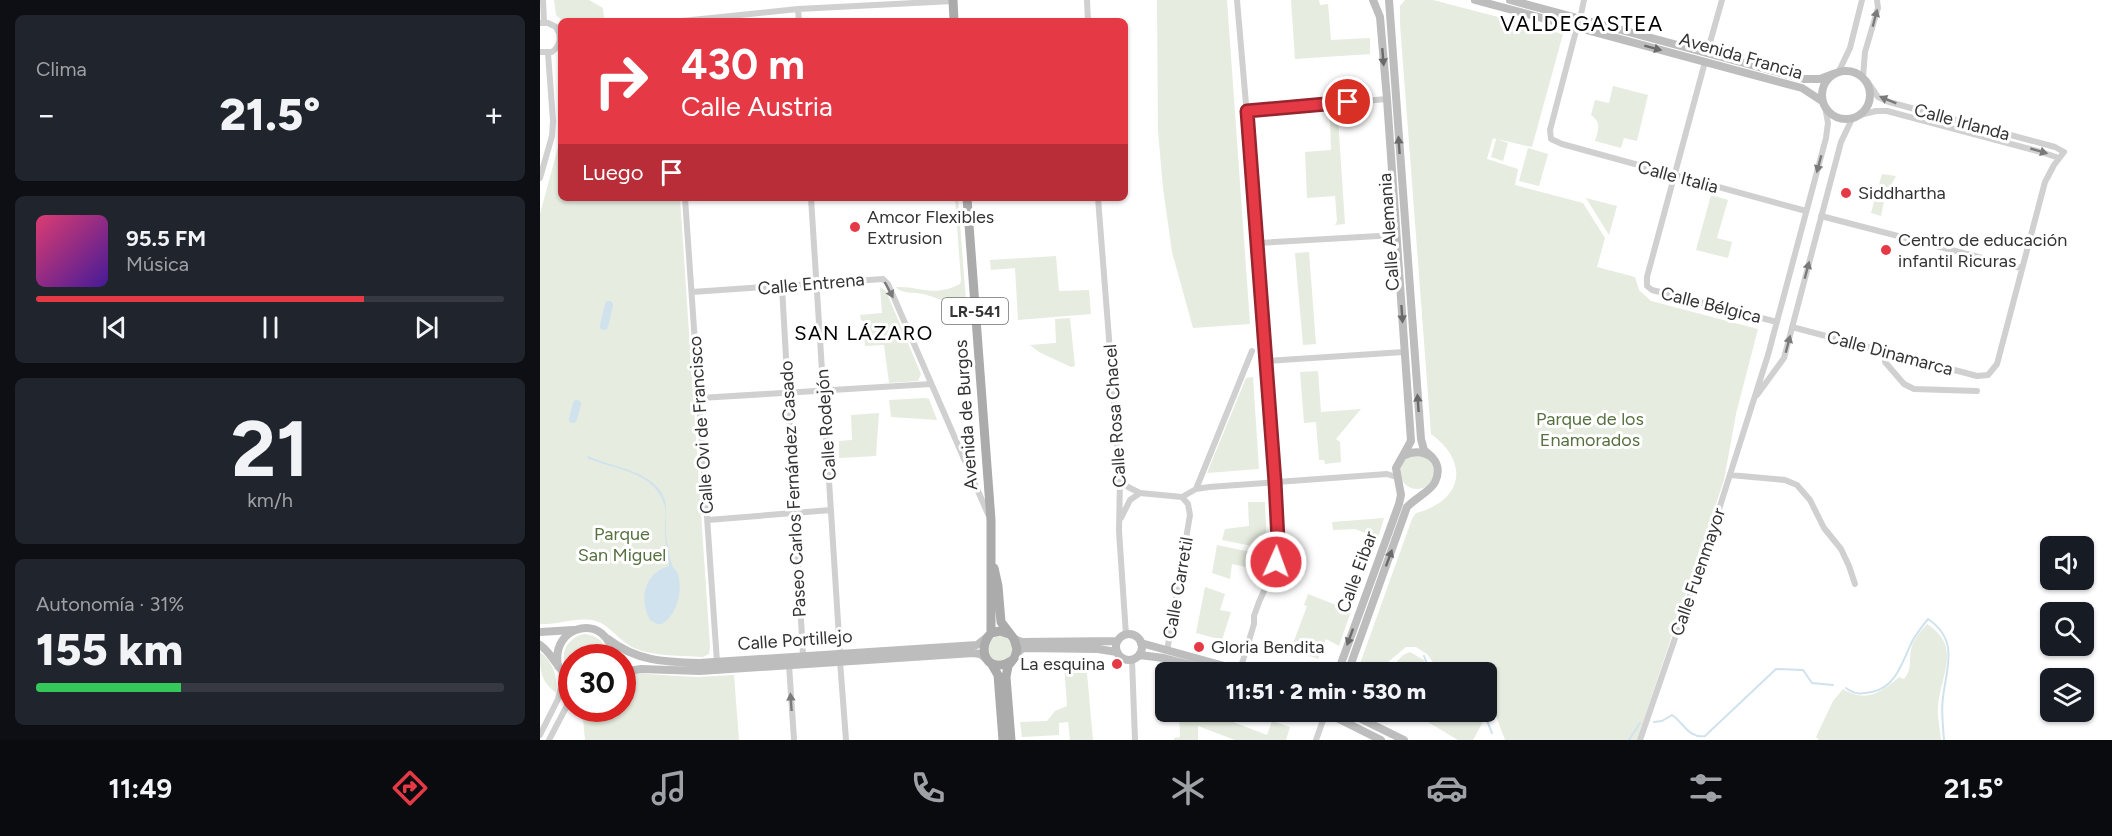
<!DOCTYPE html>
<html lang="es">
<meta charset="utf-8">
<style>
:root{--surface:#171b24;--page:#20242c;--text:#f1f3f6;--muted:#9ea1a6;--line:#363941;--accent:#e63946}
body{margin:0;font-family:Figtree,sans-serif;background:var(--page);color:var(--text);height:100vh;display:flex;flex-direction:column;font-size:22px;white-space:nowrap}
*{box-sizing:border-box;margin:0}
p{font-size:20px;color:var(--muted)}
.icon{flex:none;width:33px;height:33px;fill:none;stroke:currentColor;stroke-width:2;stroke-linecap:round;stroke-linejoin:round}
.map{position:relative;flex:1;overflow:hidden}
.panel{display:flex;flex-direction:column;gap:15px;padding:15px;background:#0d0f14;width:540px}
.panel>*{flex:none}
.top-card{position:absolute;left:18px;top:18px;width:570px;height:183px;border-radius:9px;box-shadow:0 2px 4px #0004;background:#e63946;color:#fff;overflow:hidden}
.controls{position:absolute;left:1500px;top:536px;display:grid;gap:12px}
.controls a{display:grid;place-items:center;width:54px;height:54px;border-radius:9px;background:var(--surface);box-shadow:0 2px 4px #0004;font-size:30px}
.speed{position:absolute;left:18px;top:644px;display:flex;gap:12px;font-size:30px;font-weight:700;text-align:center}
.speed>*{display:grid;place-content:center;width:78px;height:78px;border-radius:50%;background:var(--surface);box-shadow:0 2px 4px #0004;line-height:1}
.speed .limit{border:9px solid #d22;background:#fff;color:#111}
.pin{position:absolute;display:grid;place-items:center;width:51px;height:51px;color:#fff;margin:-26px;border:3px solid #fff;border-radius:50%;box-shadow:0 2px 6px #0007}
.me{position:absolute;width:66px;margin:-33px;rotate:2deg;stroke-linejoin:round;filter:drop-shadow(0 0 4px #0008)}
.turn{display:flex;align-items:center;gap:21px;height:126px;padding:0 24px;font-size:27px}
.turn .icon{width:78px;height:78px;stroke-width:2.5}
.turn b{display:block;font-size:42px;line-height:51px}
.then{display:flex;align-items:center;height:57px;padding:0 24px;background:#0003;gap:12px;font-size:22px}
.big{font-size:45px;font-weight:800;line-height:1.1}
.panel .widget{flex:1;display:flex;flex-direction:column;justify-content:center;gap:9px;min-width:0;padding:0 21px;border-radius:9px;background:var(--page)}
.panel .dial{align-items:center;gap:0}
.dial b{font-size:78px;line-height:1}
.song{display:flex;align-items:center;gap:18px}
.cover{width:72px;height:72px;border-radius:9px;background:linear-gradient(135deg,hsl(340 70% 55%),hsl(260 70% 35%))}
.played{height:6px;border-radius:3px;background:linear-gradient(90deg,var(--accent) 70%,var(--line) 70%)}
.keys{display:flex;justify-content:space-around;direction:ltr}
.heat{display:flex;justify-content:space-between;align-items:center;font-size:33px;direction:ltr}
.charge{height:9px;border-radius:4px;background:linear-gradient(90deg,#34c759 31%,var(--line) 0)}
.trip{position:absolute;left:615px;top:662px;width:342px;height:60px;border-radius:9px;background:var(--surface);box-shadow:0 2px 4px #0004;font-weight:800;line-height:60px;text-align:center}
.tabs{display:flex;height:96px;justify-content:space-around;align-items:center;background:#090b0e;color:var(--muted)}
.tabs .icon{width:42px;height:42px}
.tabs .current{color:var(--accent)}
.tabs b{font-size:27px;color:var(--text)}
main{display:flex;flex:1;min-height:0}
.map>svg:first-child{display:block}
</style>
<main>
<section class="panel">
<div class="widget"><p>Clima</p>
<div class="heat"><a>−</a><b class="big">21.5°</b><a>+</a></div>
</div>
<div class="widget">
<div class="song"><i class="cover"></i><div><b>95.5 FM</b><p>Música</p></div></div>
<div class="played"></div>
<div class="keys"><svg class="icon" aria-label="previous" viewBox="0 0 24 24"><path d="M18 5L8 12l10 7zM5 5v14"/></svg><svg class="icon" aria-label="pause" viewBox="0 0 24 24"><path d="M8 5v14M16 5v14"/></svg><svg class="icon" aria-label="next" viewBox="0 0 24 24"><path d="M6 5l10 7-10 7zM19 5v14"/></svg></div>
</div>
<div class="widget dial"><b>21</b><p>km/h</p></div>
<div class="widget"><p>Autonomía · 31%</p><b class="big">155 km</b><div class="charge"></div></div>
</section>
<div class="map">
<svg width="1572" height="740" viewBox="0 0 1572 740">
<rect width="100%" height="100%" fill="#fff"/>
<path fill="#e6ecdf" d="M 14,0 L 49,0 L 63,8 L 64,19 L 23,21 L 16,15 Z
M 617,0 L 687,0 L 710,324 L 653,328 L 632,252 L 623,188 L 618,131 Z
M 751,0 L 779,0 L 780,5 L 788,4 L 791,40 L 830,38 L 830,54 L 755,59 Z
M 865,0 L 893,0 L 1023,34 L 992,147 L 957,139 L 968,143 L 963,161 L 951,157 L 956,139 L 953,138 L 947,159 L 978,169 L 975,185 L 1043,203 L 1065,238 L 1057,267 L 1095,277 L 1099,290 L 1111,301 L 1218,329 L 1196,414 L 1184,480 L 1097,740 L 965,740 L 956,716 L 947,700 L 946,672 L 900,672 L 887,654 L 876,647 L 866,647 L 836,672 L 817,672 L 872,519 L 876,513 C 923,501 930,462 891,434 L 860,24 L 860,6 Z
M 1073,86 L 1108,95 L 1097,141 L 1084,138 L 1081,148 L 1055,141 C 1058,130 1062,123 1051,115 L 1055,100 L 1069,103 Z
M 798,118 L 805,224 L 795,225 L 797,221 L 795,196 L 767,198 L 765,152 L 791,150 L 790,119 Z
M 21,136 L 21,198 L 140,198 L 170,647 L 169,654 L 163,657 C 140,655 115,657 94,648 C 79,641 71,626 56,621 C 38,616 18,625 0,624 L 0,214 Z
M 988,148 L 1008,154 L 999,186 L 979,181 Z
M 1342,174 L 1356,176 L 1345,196 L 1341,216 L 1331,213 Z
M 1171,195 L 1188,200 L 1177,238 L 1192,242 L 1188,258 L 1156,250 Z
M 415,198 L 418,198 L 427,314 C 413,305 399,298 383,294 C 374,292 361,294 356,287 C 382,286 392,298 420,284 L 421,280 Z
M 1046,198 L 1077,206 L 1069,235 Z
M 769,252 L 776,344 L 763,345 L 755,253 Z
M 516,256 L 519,291 L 549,290 L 551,314 L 478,320 L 475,268 L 451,270 L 450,260 Z
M 340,287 L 346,291 L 381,374 L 378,381 L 349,383 L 344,345 L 325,346 L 323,321 L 321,320 L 320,315 L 342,313 Z
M 530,318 L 535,366 L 531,367 L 499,352 L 490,345 L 516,343 L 515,319 Z
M 778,371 L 781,412 L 821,409 L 796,439 L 800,442 L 801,462 L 785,464 L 784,460 L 779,460 L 776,422 L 764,423 L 760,372 Z
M 713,377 L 719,469 L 667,473 L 706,378 Z
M 385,398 L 389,399 L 397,420 L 351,417 L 349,400 Z
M 339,413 L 336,456 L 299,458 L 299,441 L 312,440 L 311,415 Z
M860 472a17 17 0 1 1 34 0a17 17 0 1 1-34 0Z
M 708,502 L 725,502 L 727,549 L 682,540 L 685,529 L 709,526 Z
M 844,518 L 838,538 L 815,529 L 793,530 L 792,522 Z
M 677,545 L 725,555 L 720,570 L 692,564 L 690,579 L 672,573 Z
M 665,587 L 685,594 L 680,610 L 691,612 L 682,640 L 656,633 Z
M 768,594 L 811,611 L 799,646 L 786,639 L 778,659 L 751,649 L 767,606 L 764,605 Z
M 1387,624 C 1422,646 1401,674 1398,706 C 1397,717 1400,729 1401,740 L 1279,740 L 1276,737 L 1293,701 L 1303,689 C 1326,703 1341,693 1359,677 L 1364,679 C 1372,670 1369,660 1371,650 C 1373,639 1380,632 1387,624 Z
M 45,634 C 59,636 66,643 67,657 L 32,657 L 31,673 C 16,658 26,637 45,634 Z
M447 649a13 13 0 1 1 26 0a13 13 0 1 1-26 0Z
M 0,652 C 13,661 18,677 16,693 C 0,680 0,671 0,652 Z
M 870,652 L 884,660 L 885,668 L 883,672 L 847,672 L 863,655 Z
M 546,662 L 553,740 L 530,740 L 528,722 L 519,723 L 519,735 L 482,737 L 480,722 L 507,721 L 515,711 L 527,706 L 524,663 Z
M 90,673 L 156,677 L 194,675 L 199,740 L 45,740 L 42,708 L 82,708 L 83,676 Z
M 639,711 L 664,711 L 727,735 L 732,721 L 750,727 L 746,740 L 695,740 L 658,726 L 658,740 L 634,740 L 634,738 L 640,737 Z
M 874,711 L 943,711 L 944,720 L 933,740 L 918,740 L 873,713 Z"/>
<path fill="#cfe2ee" d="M 48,456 C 71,467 100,468 118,488 C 131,502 124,520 126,536 C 127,542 131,564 133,567 C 135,570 137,571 138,574 C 143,591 137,615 122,624 L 117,624 L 110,620 C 98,598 105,573 129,566 C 129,555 125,545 125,534 C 124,525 127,516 125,507 C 116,471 75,470 47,458 Z"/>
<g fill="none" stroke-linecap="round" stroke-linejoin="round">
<path stroke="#cfe2ee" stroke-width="2" d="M 884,656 L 890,672
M 1306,688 C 1315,695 1322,694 1332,692 C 1358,687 1363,658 1374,638 C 1378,632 1383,625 1388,619 C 1419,640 1407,666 1403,697 C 1401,711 1403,726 1404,740
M 943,711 L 952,733
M 1114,722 L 1122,721 L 1132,715 C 1143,722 1149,739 1165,736 L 1236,669 L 1263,670 L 1272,683 L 1293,685
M 1089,740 L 1100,723"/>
<path stroke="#cfe2ee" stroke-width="8" d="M 64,326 L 69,305
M 33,419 L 37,404"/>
<path stroke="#d0d0d0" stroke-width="6" d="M 3,0 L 4,22
M 547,0 L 548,21
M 697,0 L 718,243 L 738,540 L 737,562 L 719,602 L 714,616 L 714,624 L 700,670
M 258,9 L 259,21
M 1040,19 L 1044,0
M 142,21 L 258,9 L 413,1
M 0,23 L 8,23 L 16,27 C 22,36 21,45 12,52 L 0,52
M 1037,27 L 1010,130 L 1011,139 L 1022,144 L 1266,211
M 1167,53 L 1182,0
M 1165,62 L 1107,277 L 1107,286 L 1112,290 L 1237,322
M 1299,71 L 1310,48 L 1322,0
M 1323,77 L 1325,52 L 1338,8 L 1337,0
M 707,111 L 847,99
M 1320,115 L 1336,111 L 1347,111 L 1501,152 L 1519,158
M 0,178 L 12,136 L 13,121 L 8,53
M 145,198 L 177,662
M 271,198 L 300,653
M 558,198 L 580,479 L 579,531 L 586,635
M 1281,216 L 1481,268
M 718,243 L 856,235
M 242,287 L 263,655
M 152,292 L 343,279 L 348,284 L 448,514
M 1252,327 L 1437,376 L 1448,375 L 1457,364 L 1505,182 L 1514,165 L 1524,152 L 1515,147 L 1349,102 L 1338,97 L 1327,81
M 1345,351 L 1345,362 L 1364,384 L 1374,389 L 1437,391
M 726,361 L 864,352
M 1217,395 L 1244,358 L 1301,142 L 1312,119
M 160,398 L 391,384
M 1190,475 L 1245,480 L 1257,485 L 1270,500 L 1284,528 L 1301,549 L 1309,566 L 1315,584
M 580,479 L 588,487 L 600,493 L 642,497 L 656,489 L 669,487 L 847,474 L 856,477
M 656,489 L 712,351
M 581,518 L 590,500 L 600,493
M 168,520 L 291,510
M 627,651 L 650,515 L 648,504 L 642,497
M 592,660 L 595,740
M 300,661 L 306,740
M 249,665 L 254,740
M 0,735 L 18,699 L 24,675
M 9,740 L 32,696
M 776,740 L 786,712
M 1100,740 L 1174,525 L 1228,355 L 1286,138 L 1288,123 L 1285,107"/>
<path stroke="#bdbdbd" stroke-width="8" d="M 849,0 L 881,439 L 884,450 L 892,457
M 935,0 L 1262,88 L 1282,101
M 970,0 L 1264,79 L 1280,79 L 1293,74
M1282 95a24 24 0 1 1 48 0a24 24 0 1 1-48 0Z
M 0,632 L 33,630
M576 647a13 13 0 1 1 26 0a13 13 0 1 1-26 0Z
M 68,639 C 96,661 124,662 159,663 L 437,645 L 447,637
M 474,639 L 482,642 L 577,641
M 601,643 L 706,672
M 0,645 C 14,655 18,671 32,680
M 476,654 L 483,648 L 558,649 L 577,652
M 599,655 L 624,658 L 678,672
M 18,666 C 10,623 69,612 73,657
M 82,672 L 101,669 L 160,671 L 433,653 L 440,654 L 447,659
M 798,672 L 859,504 L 861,495 L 856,468 L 871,441 L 847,99 L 840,17 L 833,0
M 808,672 L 867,507 C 875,498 891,491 895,482 C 906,459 882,445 863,456
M 783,711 L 841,740
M 805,711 L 864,740"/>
<path stroke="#ababab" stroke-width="9" d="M 413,0 L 414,21
M 427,198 L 451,520 L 451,633
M 454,568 L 458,586 L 461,622 L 474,639 L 477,649 L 475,657 L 468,666 L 466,677 L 471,740
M 469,634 L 460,631 L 451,633 C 435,651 449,675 471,661
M 451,663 L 458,675 L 463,740"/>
</g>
<defs><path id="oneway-solid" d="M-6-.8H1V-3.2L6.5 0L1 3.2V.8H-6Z" transform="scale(1.5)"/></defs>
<g fill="#7a7a7a">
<use href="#oneway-solid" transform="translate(1335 18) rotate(-75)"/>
<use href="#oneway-solid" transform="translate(1348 100) rotate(-158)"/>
<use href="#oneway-solid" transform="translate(1499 151) rotate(16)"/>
<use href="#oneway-solid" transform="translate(1279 164) rotate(105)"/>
<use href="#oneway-solid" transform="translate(1267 270) rotate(-75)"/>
<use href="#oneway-solid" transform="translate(349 290) rotate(62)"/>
<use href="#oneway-solid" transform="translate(1248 344) rotate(-75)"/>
<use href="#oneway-solid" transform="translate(251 702) rotate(-94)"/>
</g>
<g fill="#6a6a6a">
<use href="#oneway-solid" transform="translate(1113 48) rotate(15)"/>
<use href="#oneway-solid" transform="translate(843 57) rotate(85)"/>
<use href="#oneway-solid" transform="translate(859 145) rotate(-94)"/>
<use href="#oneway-solid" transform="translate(862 314) rotate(86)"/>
<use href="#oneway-solid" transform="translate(878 403) rotate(-94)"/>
<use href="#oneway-solid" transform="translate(849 558) rotate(-70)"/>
<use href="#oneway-solid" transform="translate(810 637) rotate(110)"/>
</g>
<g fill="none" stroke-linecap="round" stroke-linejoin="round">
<defs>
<path id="route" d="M 736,562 L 738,540 L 735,482 L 707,111 L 808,102"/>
</defs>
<use href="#route" stroke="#96252e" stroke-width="15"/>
<use href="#route" stroke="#e63946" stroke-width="10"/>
</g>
<g fill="#e63946" stroke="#fff" stroke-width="2">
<circle cx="1306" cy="193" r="6"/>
<circle cx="315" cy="227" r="6"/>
<circle cx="1346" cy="250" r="6"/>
<circle cx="659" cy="647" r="6"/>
<circle cx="577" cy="664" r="6"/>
</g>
<g text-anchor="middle" stroke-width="6" stroke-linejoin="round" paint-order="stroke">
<rect fill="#fff" stroke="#707070" stroke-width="1.5" x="402" y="298" width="66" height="26" rx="4.5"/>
<g font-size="16" font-weight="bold" fill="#333">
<text x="435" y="317">LR-541</text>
</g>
<g font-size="18" fill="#333" stroke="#fff">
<text transform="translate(1201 56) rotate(16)" y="6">Avenida Francia</text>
<text transform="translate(1422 122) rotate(15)" y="6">Calle Irlanda</text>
<text transform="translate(1138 177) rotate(15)" y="6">Calle Italia</text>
<text transform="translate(849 232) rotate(-94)" y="6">Calle Alemania</text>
<text transform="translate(271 284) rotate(-5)" y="6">Calle Entrena</text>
<text transform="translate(1171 305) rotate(14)" y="6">Calle Bélgica</text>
<text transform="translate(1350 353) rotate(15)" y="6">Calle Dinamarca</text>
<text transform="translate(426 415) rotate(-94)" y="6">Avenida de Burgos</text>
<text transform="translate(575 416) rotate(-94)" y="6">Calle Rosa Chacel</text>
<text transform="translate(161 425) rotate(-94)" y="6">Calle Ovi de Francisco</text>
<text transform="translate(286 425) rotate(-94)" y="6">Calle Rodejón</text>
<text transform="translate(253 489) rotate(-93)" y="6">Paseo Carlos Fernández Casado</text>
<text transform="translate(817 572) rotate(-70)" y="6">Calle Eibar</text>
<text transform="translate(1158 572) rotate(-71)" y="6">Calle Fuenmayor</text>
<text transform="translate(638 588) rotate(-80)" y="6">Calle Carretil</text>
<text transform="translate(255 640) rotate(-4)" y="6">Calle Portillejo</text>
</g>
<g font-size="18" fill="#333" stroke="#fff" text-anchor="start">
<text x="1318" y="199">Siddhartha</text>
<text x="327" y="223">Amcor Flexibles<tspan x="327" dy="21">Extrusion</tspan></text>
<text x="1358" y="246">Centro de educación<tspan x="1358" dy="21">infantil Ricuras</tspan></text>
<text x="671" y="653">Gloria Bendita</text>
<text x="565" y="670" text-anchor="end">La esquina</text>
</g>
<g font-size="18" fill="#56703f" stroke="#fff">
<text x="1050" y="425">Parque de los<tspan x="1050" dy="21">Enamorados</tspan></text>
<text x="82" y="540">Parque<tspan x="82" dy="21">San Miguel</tspan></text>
</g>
<g font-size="20" letter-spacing="1.5" fill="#000" stroke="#fff">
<text x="324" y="340">SAN LÁZARO</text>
</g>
<g font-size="21" letter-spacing="1.5" fill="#000" stroke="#fff">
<text x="1042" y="31">VALDEGASTEA</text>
</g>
</g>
</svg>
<div class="controls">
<a><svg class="icon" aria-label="sound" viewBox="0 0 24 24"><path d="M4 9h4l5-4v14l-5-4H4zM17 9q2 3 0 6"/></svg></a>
<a><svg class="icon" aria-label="search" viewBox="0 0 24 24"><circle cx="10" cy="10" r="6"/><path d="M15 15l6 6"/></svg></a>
<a><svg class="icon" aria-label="layers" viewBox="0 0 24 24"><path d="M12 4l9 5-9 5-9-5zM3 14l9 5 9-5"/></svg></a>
</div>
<div class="speed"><div class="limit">30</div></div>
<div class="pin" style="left:808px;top:102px;background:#d93025"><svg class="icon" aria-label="arrive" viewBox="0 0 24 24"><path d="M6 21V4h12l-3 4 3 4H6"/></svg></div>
<svg class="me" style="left:736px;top:562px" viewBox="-20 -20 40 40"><circle r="17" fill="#e63946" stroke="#fff" stroke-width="3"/><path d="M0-11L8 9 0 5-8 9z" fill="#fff"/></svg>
<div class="trip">11:51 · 2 min · 530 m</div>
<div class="top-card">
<div class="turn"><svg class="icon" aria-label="right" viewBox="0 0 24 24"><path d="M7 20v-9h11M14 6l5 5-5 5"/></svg><div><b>430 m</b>Calle Austria</div></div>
<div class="then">Luego<svg class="icon" aria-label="arrive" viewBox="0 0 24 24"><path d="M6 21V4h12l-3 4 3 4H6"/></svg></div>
</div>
</div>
</main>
<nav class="tabs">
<b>11:49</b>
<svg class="icon current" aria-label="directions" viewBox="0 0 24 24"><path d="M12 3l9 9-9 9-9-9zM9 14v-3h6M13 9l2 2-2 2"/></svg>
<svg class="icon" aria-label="music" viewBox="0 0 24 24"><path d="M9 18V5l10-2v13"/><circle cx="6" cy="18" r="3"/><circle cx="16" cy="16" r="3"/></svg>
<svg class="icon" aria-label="phone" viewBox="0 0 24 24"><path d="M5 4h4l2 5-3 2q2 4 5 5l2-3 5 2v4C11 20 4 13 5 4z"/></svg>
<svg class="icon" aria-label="climate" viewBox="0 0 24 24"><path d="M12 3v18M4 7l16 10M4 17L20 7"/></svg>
<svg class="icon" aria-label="car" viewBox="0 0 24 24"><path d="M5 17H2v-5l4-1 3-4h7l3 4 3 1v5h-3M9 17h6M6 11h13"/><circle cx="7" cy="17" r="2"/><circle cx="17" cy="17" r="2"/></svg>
<svg class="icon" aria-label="filters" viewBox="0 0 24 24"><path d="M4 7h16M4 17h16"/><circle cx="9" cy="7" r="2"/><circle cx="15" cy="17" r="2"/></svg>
<b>21.5°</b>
</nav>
